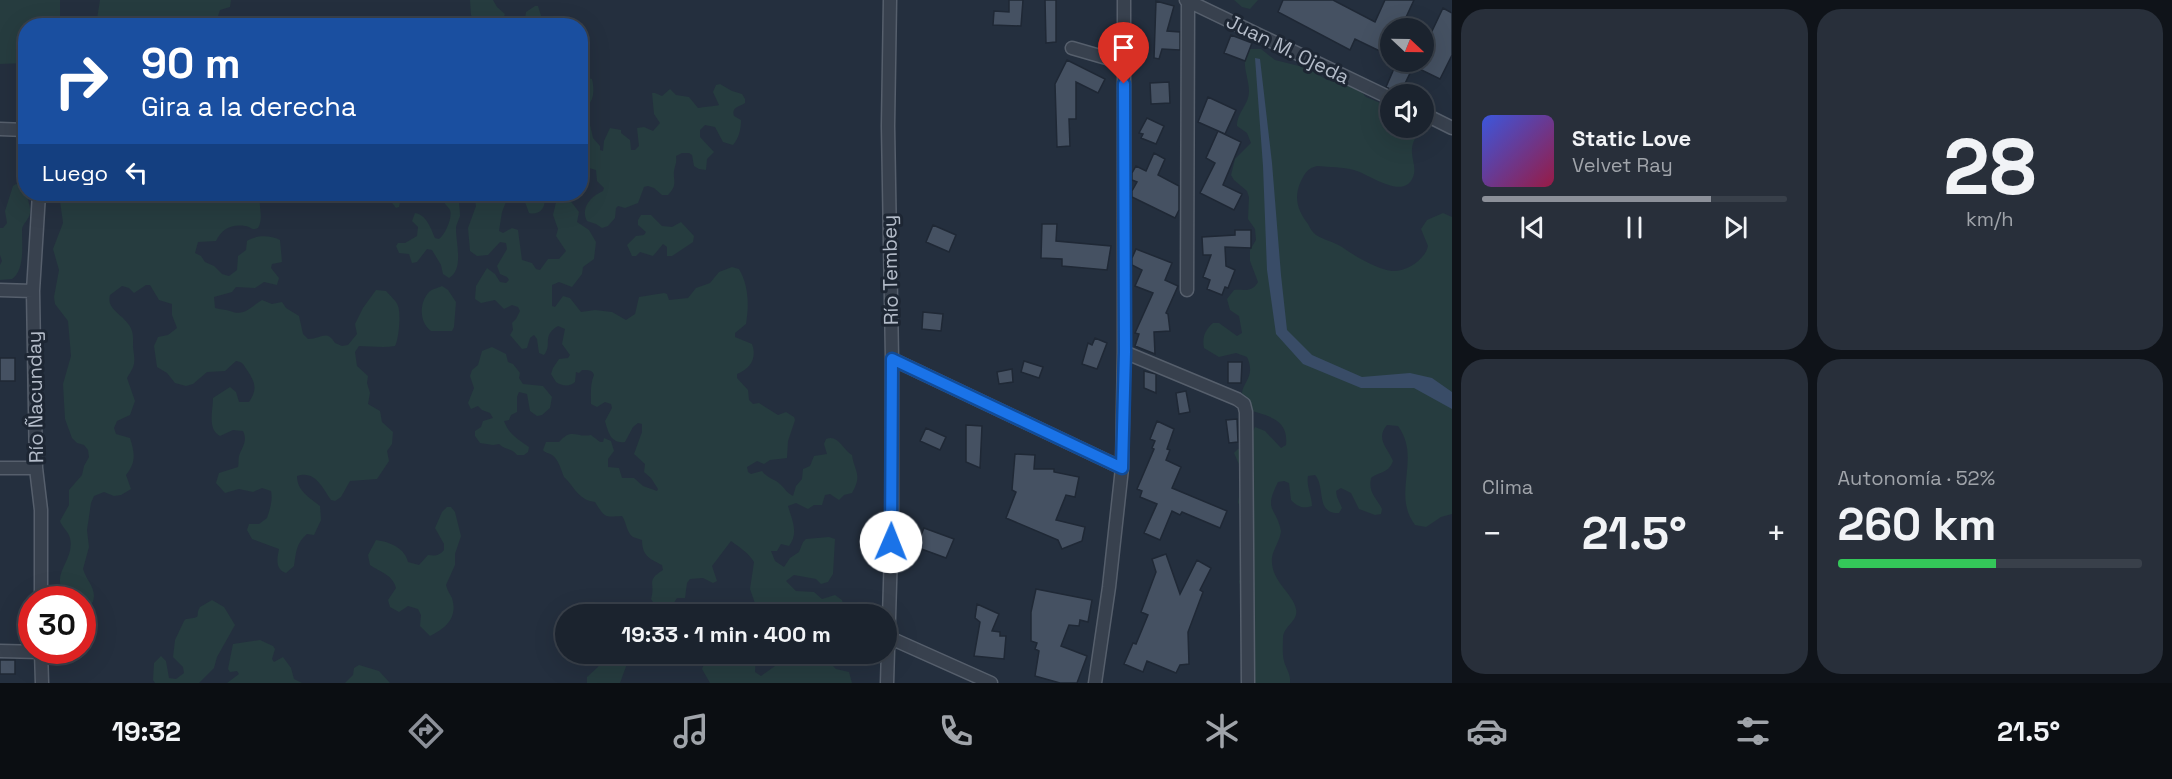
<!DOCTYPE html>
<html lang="es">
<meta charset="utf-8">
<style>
:root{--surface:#1b232e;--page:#282f3a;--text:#f1f3f6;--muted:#a0a4aa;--line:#39404a;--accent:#8c9099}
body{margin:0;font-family:"Space Grotesk",sans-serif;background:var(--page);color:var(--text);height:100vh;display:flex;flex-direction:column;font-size:22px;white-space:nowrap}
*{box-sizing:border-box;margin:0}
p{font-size:20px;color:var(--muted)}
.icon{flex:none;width:33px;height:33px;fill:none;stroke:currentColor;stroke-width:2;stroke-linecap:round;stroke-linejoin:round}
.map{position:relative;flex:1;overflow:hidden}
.drawer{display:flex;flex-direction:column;gap:9px;padding:9px;background:#0f1319;width:720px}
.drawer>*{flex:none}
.guide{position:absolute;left:18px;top:18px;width:570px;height:183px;border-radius:24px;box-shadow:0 6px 24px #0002,0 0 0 2px var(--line);background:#1a4fa0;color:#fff;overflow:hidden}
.needle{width:39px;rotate:112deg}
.fabs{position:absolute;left:1380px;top:18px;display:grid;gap:12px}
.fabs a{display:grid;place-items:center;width:54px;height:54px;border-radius:50%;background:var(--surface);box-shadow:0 6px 24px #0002,0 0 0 2px var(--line);font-size:30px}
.speed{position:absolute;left:18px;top:586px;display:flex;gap:12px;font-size:30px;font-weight:700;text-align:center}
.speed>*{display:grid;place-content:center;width:78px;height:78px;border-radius:50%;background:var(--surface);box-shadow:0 6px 24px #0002,0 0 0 2px var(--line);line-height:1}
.speed .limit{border:9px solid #d22;background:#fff;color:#111}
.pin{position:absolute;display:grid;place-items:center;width:51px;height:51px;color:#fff;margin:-62px -26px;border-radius:50% 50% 50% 0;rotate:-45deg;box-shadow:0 0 6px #0007}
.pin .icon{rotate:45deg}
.me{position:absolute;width:66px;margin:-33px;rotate:1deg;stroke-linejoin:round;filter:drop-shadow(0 0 4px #0008)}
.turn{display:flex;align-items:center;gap:21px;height:126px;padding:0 24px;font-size:27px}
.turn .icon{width:78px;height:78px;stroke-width:2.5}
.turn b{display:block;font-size:42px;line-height:51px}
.then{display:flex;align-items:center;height:57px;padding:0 24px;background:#0003;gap:12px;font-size:22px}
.big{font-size:45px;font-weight:600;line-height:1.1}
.drawer .widget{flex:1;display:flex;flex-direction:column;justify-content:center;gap:9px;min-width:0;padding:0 21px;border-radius:24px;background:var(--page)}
.drawer .dial{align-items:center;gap:0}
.dial b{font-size:78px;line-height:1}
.song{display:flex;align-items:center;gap:18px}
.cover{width:72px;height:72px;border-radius:9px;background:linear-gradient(135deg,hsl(230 70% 55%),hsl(340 70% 35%))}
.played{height:6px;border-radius:3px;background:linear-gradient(90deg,var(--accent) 75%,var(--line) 75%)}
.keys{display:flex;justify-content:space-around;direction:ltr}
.heat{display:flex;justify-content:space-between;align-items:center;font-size:33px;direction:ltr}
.charge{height:9px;border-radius:4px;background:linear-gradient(90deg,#34c759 52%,var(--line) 0)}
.drawer .tiles{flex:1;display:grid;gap:9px;grid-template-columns:repeat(2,1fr)}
.trip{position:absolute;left:555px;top:604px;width:342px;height:60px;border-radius:30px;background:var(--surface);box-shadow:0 6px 24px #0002,0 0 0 2px var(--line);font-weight:600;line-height:60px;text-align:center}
.dock{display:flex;height:96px;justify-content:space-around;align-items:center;background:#0b0e12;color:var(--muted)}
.dock .icon{width:42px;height:42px}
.dock .on{color:var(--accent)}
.dock b{font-size:27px;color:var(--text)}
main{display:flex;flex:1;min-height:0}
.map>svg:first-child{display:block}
</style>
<main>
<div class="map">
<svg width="1452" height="683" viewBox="0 0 1452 683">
<rect width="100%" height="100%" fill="#242f3e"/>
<path fill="#263c3f" d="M 0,0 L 60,0 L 60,25 L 26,26 L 25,63 L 0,64 Z
M 100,0 L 231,0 L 230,7 L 220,10 L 218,16 L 227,20 L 231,25 L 96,25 Z
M 470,0 L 493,0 L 497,7 L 505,14 L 500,25 L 477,24 L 471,15 Z
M 1234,0 L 1258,0 L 1250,9 L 1242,7 Z
M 535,6 L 538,6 L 543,22 L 540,25 L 521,25 L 525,19 L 526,12 Z
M 1250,49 L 1261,49 L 1275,60 L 1307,68 L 1327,80 L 1344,78 L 1354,84 L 1366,97 L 1390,107 L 1390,128 L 1422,128 C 1418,134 1412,141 1412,149 C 1411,158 1417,168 1413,177 C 1404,201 1369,174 1354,170 C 1343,167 1329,167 1317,166 C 1308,168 1305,173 1301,181 C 1293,198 1298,211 1308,224 C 1310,228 1312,232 1316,235 C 1324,240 1334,242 1342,247 C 1353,255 1378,270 1392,271 C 1406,272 1425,260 1428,246 L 1421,229 L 1427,220 L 1443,213 L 1452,217 L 1452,514 L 1441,517 L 1426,527 L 1415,525 C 1391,493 1422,459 1398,426 L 1387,425 C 1375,439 1388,448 1393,461 C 1388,474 1380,471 1371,478 C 1368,493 1376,497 1382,509 L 1381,514 L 1375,515 L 1359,509 L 1351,493 L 1341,488 L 1336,491 L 1337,497 L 1342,508 L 1339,513 C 1315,514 1326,487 1315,475 L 1308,476 C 1306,486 1312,496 1312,506 C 1303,509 1298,507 1291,500 L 1289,483 L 1284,481 L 1278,482 C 1263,512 1276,506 1281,531 C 1280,541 1273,549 1272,558 C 1270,581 1293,593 1296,609 C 1299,621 1283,626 1283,638 C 1283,644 1282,654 1284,661 C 1286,669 1291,674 1290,683 L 1251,683 L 1242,592 L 1239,581 L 1243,576 L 1242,513 L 1238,502 L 1242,480 L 1241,469 L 1234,453 L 1238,449 L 1244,449 L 1255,427 L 1265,431 L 1281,448 L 1286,445 C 1289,417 1265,416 1247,409 C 1231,383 1259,384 1247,357 L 1236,353 L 1219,357 L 1204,348 C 1202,337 1205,330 1213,323 L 1219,323 L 1237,336 L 1242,333 L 1239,316 L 1230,310 L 1227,299 L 1234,290 C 1244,289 1252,293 1258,282 L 1250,261 L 1250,250 L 1256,240 L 1255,229 L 1248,219 L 1249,197 L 1247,191 L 1234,180 L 1231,175 L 1235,159 L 1251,143 L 1247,133 L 1237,126 C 1237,112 1249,105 1249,91 C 1249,76 1239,61 1250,49 Z
M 581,76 L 592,79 C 595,93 594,103 581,111 Z
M 720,84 L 732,91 L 742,94 L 745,99 L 745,103 C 739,107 731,107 734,116 L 741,120 C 741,129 739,138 733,145 L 723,142 L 715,127 L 705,125 L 700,130 L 700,137 L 714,152 L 707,159 L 706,170 L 699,169 L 694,166 L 692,155 L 689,153 L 682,153 L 676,156 C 677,163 675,165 674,171 C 673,182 678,184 668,195 L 662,195 L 654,188 L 648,186 L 644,187 L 638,203 L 625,208 L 618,206 L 616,208 L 615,218 L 608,226 L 602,228 L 596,224 L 587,221 C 580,208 591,196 603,191 L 604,188 L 597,181 L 596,170 L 586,167 L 581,170 L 581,121 L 590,125 L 593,138 L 600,146 L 600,150 L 603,151 L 604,141 L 610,128 L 621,130 L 621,133 L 630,140 L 631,150 L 635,150 L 639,146 L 637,128 L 644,127 L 653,131 L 660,123 L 654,114 L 652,93 L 655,93 L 662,96 L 670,89 L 676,95 L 689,97 L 698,108 C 702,107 716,106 719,105 L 713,92 L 716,85 Z
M 16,184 L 22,186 C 26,195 31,204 30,213 C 29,220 22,224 22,230 C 22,245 25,270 12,279 L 0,280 L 0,265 L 2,261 L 0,255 L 0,228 L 3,228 L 7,223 L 5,211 L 13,186 Z
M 59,194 L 262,194 C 256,204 265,216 258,228 C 251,231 252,227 245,226 C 231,224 222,229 216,241 L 198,242 L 195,253 L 201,256 L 205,262 L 214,266 L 222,274 L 229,276 L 237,270 L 238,256 L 246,250 L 247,241 C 256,235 270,235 280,240 L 282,262 L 272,264 L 271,268 L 279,278 L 277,285 L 264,282 L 255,288 L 236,287 L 232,292 L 214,297 L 215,308 C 221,310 225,309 230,311 C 245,317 250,307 262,300 L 272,304 L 282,302 L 286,308 L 299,316 L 303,334 L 308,339 C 322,339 326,329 335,343 L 342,346 L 348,345 L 357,334 L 355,324 L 363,308 L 376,290 L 386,291 C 390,296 396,300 398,306 C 401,313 399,339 395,346 C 383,348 371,346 359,346 L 355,352 L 357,366 L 368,376 L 367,383 L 370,393 L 368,404 L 380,411 L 382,422 L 393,432 L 392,444 L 387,451 L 389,461 L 377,479 L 350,481 L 341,497 L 335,501 L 331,500 C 322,487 315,470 297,476 C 297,491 310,498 320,506 L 321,520 L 314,535 L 307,534 C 296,543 296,553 294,566 L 286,573 C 275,569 277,559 279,549 L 252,539 L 247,530 L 249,524 L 259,524 L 267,518 C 270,509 273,500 271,491 L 262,488 L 253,492 L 239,489 L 225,493 L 216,483 L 219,473 L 238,467 C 239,463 238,460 239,456 C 242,447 248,441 243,431 L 233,430 L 220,436 C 207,429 213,411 213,398 L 230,387 L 236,392 L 239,402 L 249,402 C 258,389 255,382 247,370 C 243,364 243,362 236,361 L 225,371 L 207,372 L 193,384 L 186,386 L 175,383 L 167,373 L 157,367 L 154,346 L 158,337 L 168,335 L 177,328 L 172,315 L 172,304 L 159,300 L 150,285 L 146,285 L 134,293 L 129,288 L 122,286 L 110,295 C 106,309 122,314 129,325 C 134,332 133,338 133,347 C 135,363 136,364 127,378 L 135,401 L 130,415 L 117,421 L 114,428 L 116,434 L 130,438 C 135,454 136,462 126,475 L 131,489 L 121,495 L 114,496 L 104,492 L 94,496 L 91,503 L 87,530 L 89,547 L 83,569 C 87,582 97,588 93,602 L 87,606 L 83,606 L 82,600 L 72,600 C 43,577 76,563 70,538 C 68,531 62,527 60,521 L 69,505 L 69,490 L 82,475 L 84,466 L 89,457 L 88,450 L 84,445 L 77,443 L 72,438 L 65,419 L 63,384 L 71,356 L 68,321 L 55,304 L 54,297 L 59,270 L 53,249 L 63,223 Z
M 377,194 L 405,194 L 401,198 L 399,207 L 396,208 L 389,199 L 377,200 Z
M 446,194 L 450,194 L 452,197 L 459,201 C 459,206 460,211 460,216 C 459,220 456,224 456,229 C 456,244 464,269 449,278 L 443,274 L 441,265 L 432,250 L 427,249 L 417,262 L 412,263 L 409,254 L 399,253 L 396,246 L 398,243 L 405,243 L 417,236 L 418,227 L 412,221 L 415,213 C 427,215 431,229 435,238 L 439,239 C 445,235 453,217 450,210 C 448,207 445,204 443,201 Z
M 474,194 L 509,194 L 502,212 L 499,231 L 503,233 L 512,228 L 518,230 L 522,260 L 532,263 L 536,269 L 540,270 L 548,259 L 559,259 L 566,251 L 556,236 L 558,229 L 553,215 L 558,194 L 566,195 L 579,212 L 577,222 L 589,230 L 596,242 L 594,259 L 583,267 L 582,274 L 572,287 L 559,282 L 552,285 L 552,306 L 555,307 L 563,296 L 570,298 L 581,312 L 595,310 L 612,312 L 626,320 L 635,314 L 639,297 L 664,293 L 667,294 L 669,300 L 688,298 L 696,288 L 710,283 L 719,272 L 732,267 L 739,269 C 749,286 749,306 746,324 L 735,333 L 735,337 L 752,344 C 757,358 751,368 737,374 L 737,378 L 748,390 L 749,400 L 753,404 L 759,403 L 778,415 L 786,412 L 794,417 L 795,420 L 788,441 L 787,458 L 770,460 L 764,464 L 757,461 L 747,467 L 748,472 L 751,474 L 762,471 C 768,479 776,479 782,486 C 786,490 787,493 793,496 L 796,486 L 802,479 L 803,469 L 810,466 L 814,456 L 827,454 L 824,444 L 826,439 C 838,434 843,450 852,455 C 854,471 863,474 852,493 L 844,495 L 839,500 L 830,494 L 825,495 L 822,505 L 814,505 L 808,509 L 796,503 L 788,506 C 792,520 799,533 789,546 L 781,544 L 777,551 L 771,551 L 775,561 L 784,567 L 790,558 L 799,552 L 803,542 L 806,539 L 829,537 L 835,539 L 833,574 L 828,582 L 821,584 L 816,579 L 794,575 L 786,581 L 796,591 L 814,592 L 822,599 L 835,595 L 842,600 L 846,615 L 808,615 L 805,613 L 798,615 L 757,615 L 758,612 L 750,589 L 754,562 C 748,552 740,548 731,541 L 712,566 L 717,581 L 713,583 L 703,578 L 690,579 L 687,583 L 685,598 L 677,598 L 670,609 L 656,607 L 651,599 C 656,583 645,581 663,570 L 662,565 C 650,559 642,556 642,540 C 639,539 636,538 633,537 C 626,532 627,523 622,516 C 604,517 605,518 595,502 C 592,501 588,501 585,499 C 576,494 571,483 564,477 C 561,470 559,460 552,455 C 549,453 545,453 543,450 L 546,442 L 559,442 C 572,427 576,438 591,435 L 600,442 L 603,442 L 604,438 L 611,441 L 614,451 L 608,459 L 608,467 L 619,468 L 622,478 L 634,478 L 643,486 L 657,491 L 658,489 L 651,478 L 644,472 L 645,464 L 634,454 L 642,432 L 642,424 L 638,423 L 633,427 L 625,442 C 611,444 608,432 605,421 L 612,408 L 611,404 L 605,402 L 597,407 L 591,404 C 591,394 590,384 594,375 C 592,369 587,370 582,370 L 579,373 L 576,372 L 575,382 C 570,387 562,386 556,382 L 551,374 L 553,368 L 559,359 L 568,358 L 570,355 L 562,344 L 565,329 L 558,326 C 541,336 553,344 544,355 L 539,353 L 537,339 L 534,335 L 530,338 L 527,348 L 522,349 L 510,335 L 513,330 L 512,323 L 516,319 L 520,311 L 518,307 L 512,305 L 504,309 L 495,300 L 481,303 L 475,299 L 476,286 L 487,268 L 495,274 L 500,282 L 506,283 L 509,280 L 507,277 L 500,274 L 497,266 L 507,249 L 506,243 L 500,242 L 488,255 L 477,256 L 470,251 L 468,228 L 476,206 Z
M 522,194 L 543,194 C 548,205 541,216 529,213 Z
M 641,215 L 651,215 L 662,226 L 672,227 L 681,222 L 694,236 L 693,242 L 672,256 L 667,256 L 667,247 L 663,244 L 653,256 L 640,252 L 636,256 L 632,256 L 627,245 L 636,236 L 644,235 L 646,232 L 638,225 L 638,220 Z
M 442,286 L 448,290 L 456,302 L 454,327 L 452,331 L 431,331 C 419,322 419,303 429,292 C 432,289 438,288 442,286 Z
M 492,347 L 506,354 L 508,362 L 513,364 L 520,373 L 519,378 L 523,384 L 543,386 L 552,397 L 550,408 L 542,415 L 537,416 L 530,411 L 527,394 L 519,392 L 517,397 L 517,412 L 511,415 L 509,420 L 504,421 C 509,435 519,440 529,447 L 528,452 L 524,455 L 517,455 C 512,448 505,450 499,444 L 493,445 L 480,443 L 475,436 L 475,431 L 481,427 L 483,421 L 493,418 L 490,413 L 482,410 L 478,406 L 471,409 L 468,403 L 474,388 L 470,376 L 472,370 L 478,365 L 482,351 Z
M 447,507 L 451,507 L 455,512 L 461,536 L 455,554 L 455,565 L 446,585 C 447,590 450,594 452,598 C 458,618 446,628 430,636 L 420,626 L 421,615 L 418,609 L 408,606 L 399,612 L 390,607 L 388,600 L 396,588 C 393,575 380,572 370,565 L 368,555 L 376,540 C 390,542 405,548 408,562 L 419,565 L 428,555 C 435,556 439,556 444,550 L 444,544 L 435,528 L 442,512 Z
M 212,600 L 224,607 L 235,625 L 217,657 L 214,668 L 199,683 L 155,683 L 153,680 L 154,663 L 161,656 L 166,661 L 169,678 L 176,679 L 184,673 L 183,667 L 173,657 L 175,640 L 184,621 L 186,619 C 204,617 194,617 200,607 Z
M 260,640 L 273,646 L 275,649 L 272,659 L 274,662 L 283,657 L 291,668 L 294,679 L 302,683 L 227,683 L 239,674 L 237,671 L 230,672 L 228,669 L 233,644 Z
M 616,654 L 626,658 L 628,661 L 620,683 L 587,683 L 587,677 L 598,667 L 600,660 Z
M 708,654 L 753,654 L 756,656 L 755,672 L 761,676 L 775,666 L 771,654 L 830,654 L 833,659 L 833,666 L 836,669 L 849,672 L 852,683 L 710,683 L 702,669 Z
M 359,665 L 379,671 L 390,683 L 345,683 L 353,675 L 354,668 Z"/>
<path fill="#394c67" d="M 1255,58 L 1260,59 L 1272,163 L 1281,275 L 1287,330 L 1312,355 L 1362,377 L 1410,373 L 1432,378 L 1452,392 L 1452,409 L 1414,388 L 1361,388 L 1303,364 L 1276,334 L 1267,270 L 1263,166 Z"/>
<path fill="#455162" stroke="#1f2835" stroke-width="1.5" d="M 1009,0 L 1023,0 L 1021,26 L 993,25 L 994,11 L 1009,12 Z
M 1045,0 L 1056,0 L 1056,42 L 1046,43 Z
M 1283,0 L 1333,0 L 1375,22 L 1385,0 L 1414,0 L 1401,28 L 1390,28 L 1390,56 L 1355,39 L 1350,50 L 1278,12 Z
M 1156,1 L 1174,6 L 1167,31 L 1180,32 L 1180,50 L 1162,49 L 1159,59 L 1154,58 Z
M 1443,8 L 1452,13 L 1452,55 L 1440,79 L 1405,62 L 1424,62 L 1424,48 Z
M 1231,35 L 1252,43 L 1245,61 L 1224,53 Z
M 1067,60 L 1105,79 L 1098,93 L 1076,82 L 1076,119 L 1069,119 L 1070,146 L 1057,147 L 1055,84 Z
M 1396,64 L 1411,71 L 1400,94 L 1386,87 Z
M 1169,82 L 1170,103 L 1151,104 L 1150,83 Z
M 1208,97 L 1236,110 L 1225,134 L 1198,122 Z
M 1147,118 L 1164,126 L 1156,144 L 1141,138 L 1143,134 L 1139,133 Z
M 1218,131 L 1241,142 L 1223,185 L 1242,194 L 1234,210 L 1200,193 L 1215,163 L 1206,158 Z
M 1154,153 L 1165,159 L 1158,175 L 1179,186 L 1179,210 L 1175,218 L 1132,197 L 1132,191 L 1137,182 L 1132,180 L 1132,173 L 1136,166 L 1146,171 Z
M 1042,224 L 1057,224 L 1056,241 L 1111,246 L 1107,270 L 1062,266 L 1062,259 L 1041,258 Z
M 933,225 L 956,235 L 949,252 L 926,242 Z
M 1235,230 L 1251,230 L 1251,248 L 1225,247 L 1226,266 L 1235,270 L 1228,288 L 1225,287 L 1222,295 L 1207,289 L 1210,280 L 1203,277 L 1211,255 L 1203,255 L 1202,237 L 1235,235 Z
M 1136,249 L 1172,263 L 1165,280 L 1178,286 L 1166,313 L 1168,314 L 1170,331 L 1154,332 L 1155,354 L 1135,346 L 1139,334 L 1135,333 L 1153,293 L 1135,286 L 1142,270 L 1132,265 L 1132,258 Z
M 923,312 L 943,314 L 941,331 L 922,329 Z
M 1095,338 L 1107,343 L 1097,369 L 1082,364 L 1088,343 L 1092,345 Z
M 0,358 L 15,358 L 15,381 L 0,381 Z
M 1024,361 L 1043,367 L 1039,378 L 1021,372 Z
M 1228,362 L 1242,362 L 1241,383 L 1228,383 Z
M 1012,369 L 1013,382 L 999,384 L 997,372 Z
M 1144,371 L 1156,374 L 1156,393 L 1144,388 Z
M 1186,391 L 1190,412 L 1179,414 L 1176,393 Z
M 1237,419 L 1238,442 L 1229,443 L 1226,420 Z
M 1157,421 L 1174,429 L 1167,449 L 1170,450 L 1166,460 L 1181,467 L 1172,488 L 1227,511 L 1220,528 L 1182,512 L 1180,515 L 1172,511 L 1160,540 L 1144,533 L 1157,504 L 1140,497 L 1142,491 L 1137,489 L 1154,449 L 1152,448 L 1155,441 L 1150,439 Z
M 966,425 L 982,426 L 980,468 L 966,462 Z
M 926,428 L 946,437 L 940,450 L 920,441 Z
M 1015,454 L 1035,455 L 1034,469 L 1054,469 L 1054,472 L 1079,477 L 1075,497 L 1066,495 L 1056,520 L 1085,527 L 1082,541 L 1062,549 L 1058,540 L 1006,518 L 1016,492 L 1012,490 Z
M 924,528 L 954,539 L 946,558 L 916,547 Z
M 1166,554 L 1180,594 L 1197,560 L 1211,568 L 1200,590 L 1203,592 L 1188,632 L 1189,664 L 1180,665 L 1176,673 L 1147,661 L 1143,672 L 1124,664 L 1133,643 L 1136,644 L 1148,615 L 1141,612 L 1156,572 L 1152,559 Z
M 1036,589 L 1092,600 L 1088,622 L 1080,620 L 1079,626 L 1069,625 L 1061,646 L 1087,656 L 1077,683 L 1060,683 L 1035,676 L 1039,651 L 1035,649 L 1037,643 L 1031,641 L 1031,612 Z
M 977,604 L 999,614 L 992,631 L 1000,632 L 1000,636 L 1006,636 L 1004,659 L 974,656 L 980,622 L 975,618 Z
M 0,660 L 15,660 L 15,674 L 0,674 Z"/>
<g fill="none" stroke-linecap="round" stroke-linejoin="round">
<defs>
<path id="minor" d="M 1186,0 L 1390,98
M 1072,48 L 1124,63
M 1424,114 L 1452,128
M 0,129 L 26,130
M 39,194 L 33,291 L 36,468 L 41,510 L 41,600
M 0,290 L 33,291
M 1187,290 L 1188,1
M 1124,352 L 1237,399 L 1244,404 L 1246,412 L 1248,683
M 892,359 L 1122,468
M 0,468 L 36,468
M 888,637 L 991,683
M 0,651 L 41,652
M 41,651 L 42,683
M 887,683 L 892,518 L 892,359 L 888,126 L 890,0
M 1095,683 L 1109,587 L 1122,468 L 1124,352 L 1124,0"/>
</defs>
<use href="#minor" stroke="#565f6c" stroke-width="15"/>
<use href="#minor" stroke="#38414e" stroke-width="12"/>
</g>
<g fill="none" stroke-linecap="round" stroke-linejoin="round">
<defs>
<path id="route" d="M 891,542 L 892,359 L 1122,468 L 1125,352 L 1124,84"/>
</defs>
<use href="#route" stroke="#114b97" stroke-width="15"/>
<use href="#route" stroke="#1a73e8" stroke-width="10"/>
</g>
<g text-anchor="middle" stroke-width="6" stroke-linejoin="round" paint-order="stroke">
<g font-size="20" fill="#b4bcc9" stroke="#1d2633">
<text transform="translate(1288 49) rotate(26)" y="7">Juan M. Ojeda</text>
<text transform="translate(890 270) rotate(-91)" y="7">Río Tembey</text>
<text transform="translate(35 397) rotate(-91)" y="7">Río Ñacunday</text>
</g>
</g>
</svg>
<div class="fabs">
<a><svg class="needle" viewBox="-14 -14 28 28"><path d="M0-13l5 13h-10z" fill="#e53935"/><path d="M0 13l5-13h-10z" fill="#a0a4aa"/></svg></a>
<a><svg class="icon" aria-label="sound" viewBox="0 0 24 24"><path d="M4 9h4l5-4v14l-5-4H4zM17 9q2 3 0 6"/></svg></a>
</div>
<div class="speed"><div class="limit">30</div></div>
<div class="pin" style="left:1124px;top:84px;background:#d93025"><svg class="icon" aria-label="arrive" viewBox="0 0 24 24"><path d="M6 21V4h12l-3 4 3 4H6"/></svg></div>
<svg class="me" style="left:891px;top:542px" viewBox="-20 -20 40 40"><circle r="19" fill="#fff"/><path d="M0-13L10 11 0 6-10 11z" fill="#1a73e8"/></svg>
<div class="trip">19:33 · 1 min · 400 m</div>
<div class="guide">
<div class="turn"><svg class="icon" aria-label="right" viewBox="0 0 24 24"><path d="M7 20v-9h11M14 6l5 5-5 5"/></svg><div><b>90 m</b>Gira a la derecha</div></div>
<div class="then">Luego<svg class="icon" aria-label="left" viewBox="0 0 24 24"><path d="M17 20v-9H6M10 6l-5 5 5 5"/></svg></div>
</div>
</div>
<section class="drawer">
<div class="tiles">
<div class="widget">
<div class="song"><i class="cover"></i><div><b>Static Love</b><p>Velvet Ray</p></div></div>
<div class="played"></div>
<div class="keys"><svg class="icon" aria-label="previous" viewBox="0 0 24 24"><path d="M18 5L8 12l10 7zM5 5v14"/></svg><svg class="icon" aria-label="pause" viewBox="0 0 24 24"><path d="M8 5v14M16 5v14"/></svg><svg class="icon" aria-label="next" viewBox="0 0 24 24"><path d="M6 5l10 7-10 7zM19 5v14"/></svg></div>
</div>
<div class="widget dial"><b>28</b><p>km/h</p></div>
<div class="widget"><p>Clima</p>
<div class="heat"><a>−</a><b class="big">21.5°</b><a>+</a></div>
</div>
<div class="widget"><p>Autonomía · 52%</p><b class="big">260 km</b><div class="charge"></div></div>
</div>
</section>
</main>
<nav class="dock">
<b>19:32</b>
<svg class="icon on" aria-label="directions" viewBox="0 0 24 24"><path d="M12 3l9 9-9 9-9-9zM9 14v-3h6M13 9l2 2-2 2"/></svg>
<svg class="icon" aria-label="music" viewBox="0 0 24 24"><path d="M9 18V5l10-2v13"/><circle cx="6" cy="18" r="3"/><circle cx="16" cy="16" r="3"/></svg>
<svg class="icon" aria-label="phone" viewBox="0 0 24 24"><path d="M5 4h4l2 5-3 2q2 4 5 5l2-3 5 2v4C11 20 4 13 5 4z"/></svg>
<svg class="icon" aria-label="climate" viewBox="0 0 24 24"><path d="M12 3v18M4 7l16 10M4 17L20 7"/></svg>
<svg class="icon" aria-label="car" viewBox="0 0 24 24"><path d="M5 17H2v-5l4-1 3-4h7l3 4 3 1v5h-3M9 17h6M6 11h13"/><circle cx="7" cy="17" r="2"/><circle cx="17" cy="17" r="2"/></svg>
<svg class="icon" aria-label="filters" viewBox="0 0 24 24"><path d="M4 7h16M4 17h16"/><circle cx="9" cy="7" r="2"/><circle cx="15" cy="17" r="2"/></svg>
<b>21.5°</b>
</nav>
